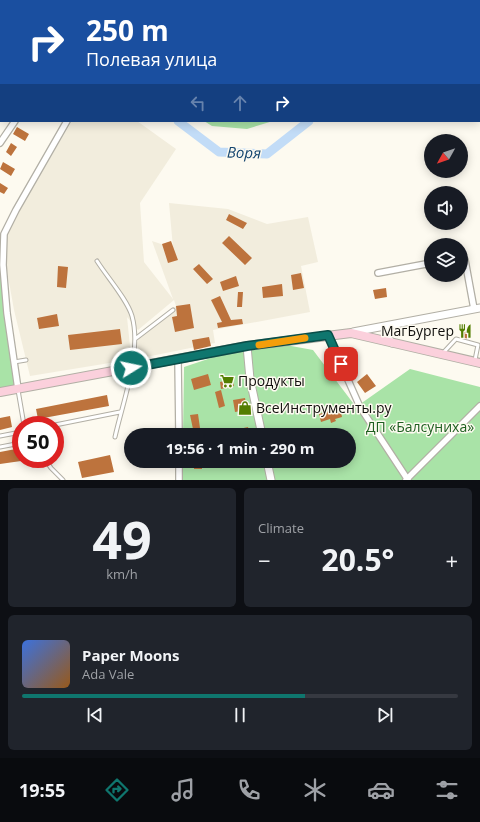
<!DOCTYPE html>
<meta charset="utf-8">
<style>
:root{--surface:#171b24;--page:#20242c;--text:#f1f3f6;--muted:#9ea1a6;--line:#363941;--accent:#0f766e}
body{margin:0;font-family:"Open Sans",sans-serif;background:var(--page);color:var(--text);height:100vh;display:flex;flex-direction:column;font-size:15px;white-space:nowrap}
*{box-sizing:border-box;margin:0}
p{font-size:13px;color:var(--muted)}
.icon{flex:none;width:22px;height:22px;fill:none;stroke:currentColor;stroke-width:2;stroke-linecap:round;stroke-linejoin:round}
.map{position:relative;height:480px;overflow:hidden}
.panel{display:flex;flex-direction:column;gap:8px;padding:8px;background:#0d0f14;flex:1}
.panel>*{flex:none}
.top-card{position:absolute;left:0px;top:0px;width:480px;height:122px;box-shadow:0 2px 10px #0003;background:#1a4fa0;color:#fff;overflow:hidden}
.needle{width:26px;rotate:230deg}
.controls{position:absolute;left:424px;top:134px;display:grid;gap:8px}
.controls a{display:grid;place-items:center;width:44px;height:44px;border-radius:50%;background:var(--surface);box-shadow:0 2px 10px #0003;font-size:20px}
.speed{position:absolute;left:12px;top:416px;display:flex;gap:8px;font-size:20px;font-weight:700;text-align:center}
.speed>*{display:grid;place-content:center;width:52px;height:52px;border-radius:50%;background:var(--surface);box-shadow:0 2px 10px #0003;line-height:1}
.speed .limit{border:6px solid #d22;background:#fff;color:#111}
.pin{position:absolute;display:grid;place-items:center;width:34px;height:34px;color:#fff;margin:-17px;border-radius:8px;box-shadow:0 2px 6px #0006}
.me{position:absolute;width:44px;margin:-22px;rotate:80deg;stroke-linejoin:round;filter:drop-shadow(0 0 3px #0008)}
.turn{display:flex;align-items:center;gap:14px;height:84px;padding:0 20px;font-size:18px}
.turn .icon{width:52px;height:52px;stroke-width:2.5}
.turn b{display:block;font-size:28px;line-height:34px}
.lanes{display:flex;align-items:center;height:38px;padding:0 20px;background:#0003;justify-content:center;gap:20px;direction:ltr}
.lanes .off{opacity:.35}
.big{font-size:30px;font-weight:700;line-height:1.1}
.panel .tile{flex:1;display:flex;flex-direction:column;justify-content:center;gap:6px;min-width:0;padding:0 14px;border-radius:6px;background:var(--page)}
.panel .dial{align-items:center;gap:0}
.dial b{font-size:52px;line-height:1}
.song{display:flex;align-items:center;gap:12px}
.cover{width:48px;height:48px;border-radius:6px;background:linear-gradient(135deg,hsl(220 70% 55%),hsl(30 70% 35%))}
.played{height:4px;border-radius:2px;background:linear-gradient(90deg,var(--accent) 65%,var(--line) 65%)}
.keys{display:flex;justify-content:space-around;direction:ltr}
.heat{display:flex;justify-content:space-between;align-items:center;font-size:22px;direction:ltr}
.panel .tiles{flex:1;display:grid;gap:8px;grid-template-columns:1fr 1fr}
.tile:last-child{grid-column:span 2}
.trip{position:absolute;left:124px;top:428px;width:232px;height:40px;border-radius:20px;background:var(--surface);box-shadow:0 2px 10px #0003;font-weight:700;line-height:40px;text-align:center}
.menu{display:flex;height:64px;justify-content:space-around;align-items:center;background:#090b0e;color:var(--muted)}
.menu .icon{width:28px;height:28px}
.menu .current{color:var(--accent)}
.menu b{font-size:18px;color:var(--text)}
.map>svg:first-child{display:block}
</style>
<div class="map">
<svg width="480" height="480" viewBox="0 0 480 480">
<rect width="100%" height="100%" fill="#fdfaf0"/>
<path fill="#f2eddd" d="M 72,121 L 137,121 L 176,149 L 140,203 L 144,262 L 173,299 L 152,241 L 173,248 L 169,203 L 228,209 L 267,224 L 308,217 L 318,262 L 301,266 L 310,312 L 213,330 L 215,343 L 146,357 L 139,356 L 137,343 L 140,336 L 176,306 L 174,300 L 138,330 L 127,317 L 131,356 L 128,360 L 30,376 L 14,310 L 4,254 L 8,229 Z"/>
<path fill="#a9e3a7" d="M 172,0 L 303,0 L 170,1 Z
M 204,121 L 273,121 L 247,129 L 212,126 Z
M 0,263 L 3,265 L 18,389 L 0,392 Z
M 275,343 L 313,350 L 356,407 L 410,369 L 480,387 L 480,480 L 183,480 L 183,461 L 349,461 L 349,435 L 183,435 L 184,367 L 247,346 Z"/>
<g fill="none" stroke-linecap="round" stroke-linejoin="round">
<path stroke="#c2dcf7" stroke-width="9" d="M 60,0 L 61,1
M 479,103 L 480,104
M 178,121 L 219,152 L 267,154 L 309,121"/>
</g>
<path fill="#bd733d" d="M 17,127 L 29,134 L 25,141 L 13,134 Z
M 11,143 L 17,147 L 11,156 L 6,152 Z
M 3,162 L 15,169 L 11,176 L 0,169 Z
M 0,183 L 8,188 L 4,194 L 0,192 Z
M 229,214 L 247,223 L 243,229 L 226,220 Z
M 229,236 L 252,258 L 245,265 L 222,243 Z
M 171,241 L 178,260 L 168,263 L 162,244 Z
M 199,264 L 213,279 L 207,284 L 193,269 Z
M 58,266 L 68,267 L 66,288 L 57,287 Z
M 301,273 L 304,288 L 293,290 L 291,275 Z
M 236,276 L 239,286 L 223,291 L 220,282 Z
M 282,284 L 283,296 L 263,298 L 262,287 Z
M 386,288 L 387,297 L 375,299 L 373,290 Z
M 238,292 L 243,292 L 242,307 L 237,307 Z
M 220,296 L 231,320 L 242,319 L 243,324 L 218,328 L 217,323 L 222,322 L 211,300 Z
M 190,304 L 194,328 L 175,332 L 172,317 L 177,316 L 176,306 Z
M 57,314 L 59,326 L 39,329 L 37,318 Z
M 462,328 L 472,330 L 469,339 L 461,337 Z
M 120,329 L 122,344 L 70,350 L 68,335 Z
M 209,337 L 211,346 L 194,350 L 192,340 Z
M 208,374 L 211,385 L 194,390 L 191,379 Z
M 367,374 L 376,386 L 365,393 L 357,382 Z
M 229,377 L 230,380 L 232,379 L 234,386 L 221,389 L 220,382 L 224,381 L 223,379 Z
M 221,390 L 225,406 L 219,408 L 215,392 Z
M 107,395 L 109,406 L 38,419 L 36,409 Z
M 245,398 L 247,410 L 235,412 L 233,400 Z
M 333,410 L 334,414 L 341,412 L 342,417 L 335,419 L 336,421 L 331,423 L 330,419 L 321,422 L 319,414 Z
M 198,414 L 200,428 L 193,429 L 190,415 Z
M 10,416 L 12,427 L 0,430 L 0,418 Z
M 248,427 L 249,432 L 241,435 L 239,429 Z
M 21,448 L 21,461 L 0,464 L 0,452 Z
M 110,455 L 114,472 L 82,478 L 78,462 Z
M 194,461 L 202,461 L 202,469 L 194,469 Z"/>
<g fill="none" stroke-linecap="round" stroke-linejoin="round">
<defs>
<path id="service" d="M 442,1 L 443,0
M 97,261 C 107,277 127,299 132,316 C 142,352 123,401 115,437
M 135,339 L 173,310
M 443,353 L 456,339 L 478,345 L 475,360
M 14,362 L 26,360
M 18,390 L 24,425
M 55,425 L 120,412
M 0,436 L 21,432
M 0,447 L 21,443
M 45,459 L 51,468 L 63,480"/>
<path id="minor" d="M 163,1 L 164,0
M 0,143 L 15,121
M 461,261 L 465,260 L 474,309
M 378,273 L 431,263
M 328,335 L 360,407 L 408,480
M 178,360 L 179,435
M 18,389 L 7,313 L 3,265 L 4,234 L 16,210 L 67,121
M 179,461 L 179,480
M 406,480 L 480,406"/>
<path id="tertiary" d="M 390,326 L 386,332 L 386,336 L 392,343
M 353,332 L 480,308
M 247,346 L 250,379 L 262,435
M 267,461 L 271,480"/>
<path id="secondary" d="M 0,392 L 247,346 L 351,333 L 480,363"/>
</defs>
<use href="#service" stroke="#b2afa5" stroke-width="5"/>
<use href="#minor" stroke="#b2afa5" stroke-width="8"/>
<use href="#tertiary" stroke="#b2afa5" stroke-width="9"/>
<use href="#secondary" stroke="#b2afa5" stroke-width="10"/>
<use href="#service" stroke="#fff" stroke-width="3"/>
<use href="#minor" stroke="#fff" stroke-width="5.5"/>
<use href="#tertiary" stroke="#fff" stroke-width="7"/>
<use href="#secondary" stroke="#fbd0dc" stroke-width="8"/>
</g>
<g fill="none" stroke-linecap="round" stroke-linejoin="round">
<defs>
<path id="route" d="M 131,368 L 247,346 L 328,335 L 341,364"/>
</defs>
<use href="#route" stroke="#0a4d48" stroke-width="10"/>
<use href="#route" stroke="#0f766e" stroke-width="7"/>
<path stroke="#f59e0b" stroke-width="7" d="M 259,345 L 305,338"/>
</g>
<defs>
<symbol id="restaurant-bare" viewBox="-9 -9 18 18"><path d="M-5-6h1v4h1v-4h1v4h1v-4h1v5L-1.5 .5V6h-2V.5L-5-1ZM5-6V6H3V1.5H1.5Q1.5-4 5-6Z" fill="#537e00" stroke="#fdfaf0" stroke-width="2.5" paint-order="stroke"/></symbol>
<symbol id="supermarket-bare" viewBox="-9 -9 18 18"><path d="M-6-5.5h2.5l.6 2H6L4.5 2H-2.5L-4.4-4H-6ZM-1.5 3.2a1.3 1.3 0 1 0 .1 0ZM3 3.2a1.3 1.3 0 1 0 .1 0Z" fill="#537e00" stroke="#fdfaf0" stroke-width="2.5" paint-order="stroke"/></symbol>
<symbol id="shop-bare" viewBox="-9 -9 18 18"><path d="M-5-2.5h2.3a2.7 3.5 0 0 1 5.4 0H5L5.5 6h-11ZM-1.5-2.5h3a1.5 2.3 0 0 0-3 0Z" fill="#537e00" stroke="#fdfaf0" stroke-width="2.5" paint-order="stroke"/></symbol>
</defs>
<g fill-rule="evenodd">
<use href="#restaurant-bare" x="455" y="321" width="20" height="20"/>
<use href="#supermarket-bare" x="217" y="371" width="20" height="20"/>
<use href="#shop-bare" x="235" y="398" width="20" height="20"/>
</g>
<g text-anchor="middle" stroke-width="3" stroke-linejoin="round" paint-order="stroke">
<g font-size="14" fill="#100f0c" stroke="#fdfaf0" text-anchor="start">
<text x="454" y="336" text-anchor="end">МагБургер</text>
<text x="238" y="386">Продукты</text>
<text x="256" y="413">ВсеИнструменты.ру</text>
</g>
<g font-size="14" fill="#1e5f20" stroke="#fdfaf0">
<text x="420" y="432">ДП «Балсуниха»</text>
</g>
<g font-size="15" font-style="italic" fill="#13446e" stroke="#fdfaf0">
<text transform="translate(244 153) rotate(2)" y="5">Воря</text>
</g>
</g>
</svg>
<div class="controls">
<a><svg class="needle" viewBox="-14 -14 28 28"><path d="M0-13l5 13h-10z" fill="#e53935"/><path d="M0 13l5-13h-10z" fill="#9ea1a6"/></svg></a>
<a><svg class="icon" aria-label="sound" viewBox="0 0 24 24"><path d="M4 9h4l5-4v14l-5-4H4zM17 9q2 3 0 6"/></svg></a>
<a><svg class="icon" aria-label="layers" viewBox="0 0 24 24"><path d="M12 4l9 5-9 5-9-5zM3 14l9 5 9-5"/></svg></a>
</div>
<div class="speed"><div class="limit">50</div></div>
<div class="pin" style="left:341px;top:364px;background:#d93025"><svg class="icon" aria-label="arrive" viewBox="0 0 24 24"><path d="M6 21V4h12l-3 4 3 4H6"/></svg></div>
<svg class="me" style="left:131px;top:368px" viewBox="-20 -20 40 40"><circle r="17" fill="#0f766e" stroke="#fff" stroke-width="3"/><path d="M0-11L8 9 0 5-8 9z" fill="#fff"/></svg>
<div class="trip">19:56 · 1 min · 290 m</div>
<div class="top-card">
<div class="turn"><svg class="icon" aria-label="right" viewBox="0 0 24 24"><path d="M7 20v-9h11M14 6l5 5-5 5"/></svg><div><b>250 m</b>Полевая улица</div></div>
<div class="lanes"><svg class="icon off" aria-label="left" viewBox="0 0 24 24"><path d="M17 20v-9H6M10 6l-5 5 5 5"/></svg><svg class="icon off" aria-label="ahead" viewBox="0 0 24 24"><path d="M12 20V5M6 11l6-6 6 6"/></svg><svg class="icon" aria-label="right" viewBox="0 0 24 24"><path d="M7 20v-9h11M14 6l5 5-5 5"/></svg></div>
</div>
</div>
<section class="panel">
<div class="tiles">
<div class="tile dial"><b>49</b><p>km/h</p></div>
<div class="tile"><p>Climate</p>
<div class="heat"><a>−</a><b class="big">20.5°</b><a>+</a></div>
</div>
<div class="tile">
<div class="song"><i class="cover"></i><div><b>Paper Moons</b><p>Ada Vale</p></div></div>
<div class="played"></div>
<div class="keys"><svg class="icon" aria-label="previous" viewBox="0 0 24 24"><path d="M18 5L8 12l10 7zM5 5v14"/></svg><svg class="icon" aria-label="pause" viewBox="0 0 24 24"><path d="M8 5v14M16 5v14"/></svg><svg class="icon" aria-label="next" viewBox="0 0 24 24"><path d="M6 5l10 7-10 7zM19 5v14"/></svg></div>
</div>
</div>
</section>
<nav class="menu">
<b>19:55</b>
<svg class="icon current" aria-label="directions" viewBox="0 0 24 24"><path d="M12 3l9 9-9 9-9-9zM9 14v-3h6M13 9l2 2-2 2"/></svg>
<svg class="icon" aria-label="music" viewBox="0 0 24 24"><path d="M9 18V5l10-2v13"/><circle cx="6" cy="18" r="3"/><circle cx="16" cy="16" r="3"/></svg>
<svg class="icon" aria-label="phone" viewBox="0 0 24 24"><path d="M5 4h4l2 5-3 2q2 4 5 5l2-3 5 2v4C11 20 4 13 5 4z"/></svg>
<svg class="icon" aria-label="climate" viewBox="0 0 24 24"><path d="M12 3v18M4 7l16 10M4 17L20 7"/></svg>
<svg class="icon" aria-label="car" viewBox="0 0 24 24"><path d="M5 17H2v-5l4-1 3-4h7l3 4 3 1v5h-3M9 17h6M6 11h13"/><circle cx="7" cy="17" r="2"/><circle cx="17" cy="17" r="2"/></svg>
<svg class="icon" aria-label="filters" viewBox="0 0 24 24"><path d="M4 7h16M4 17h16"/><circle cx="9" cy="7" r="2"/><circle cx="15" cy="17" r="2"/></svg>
</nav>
